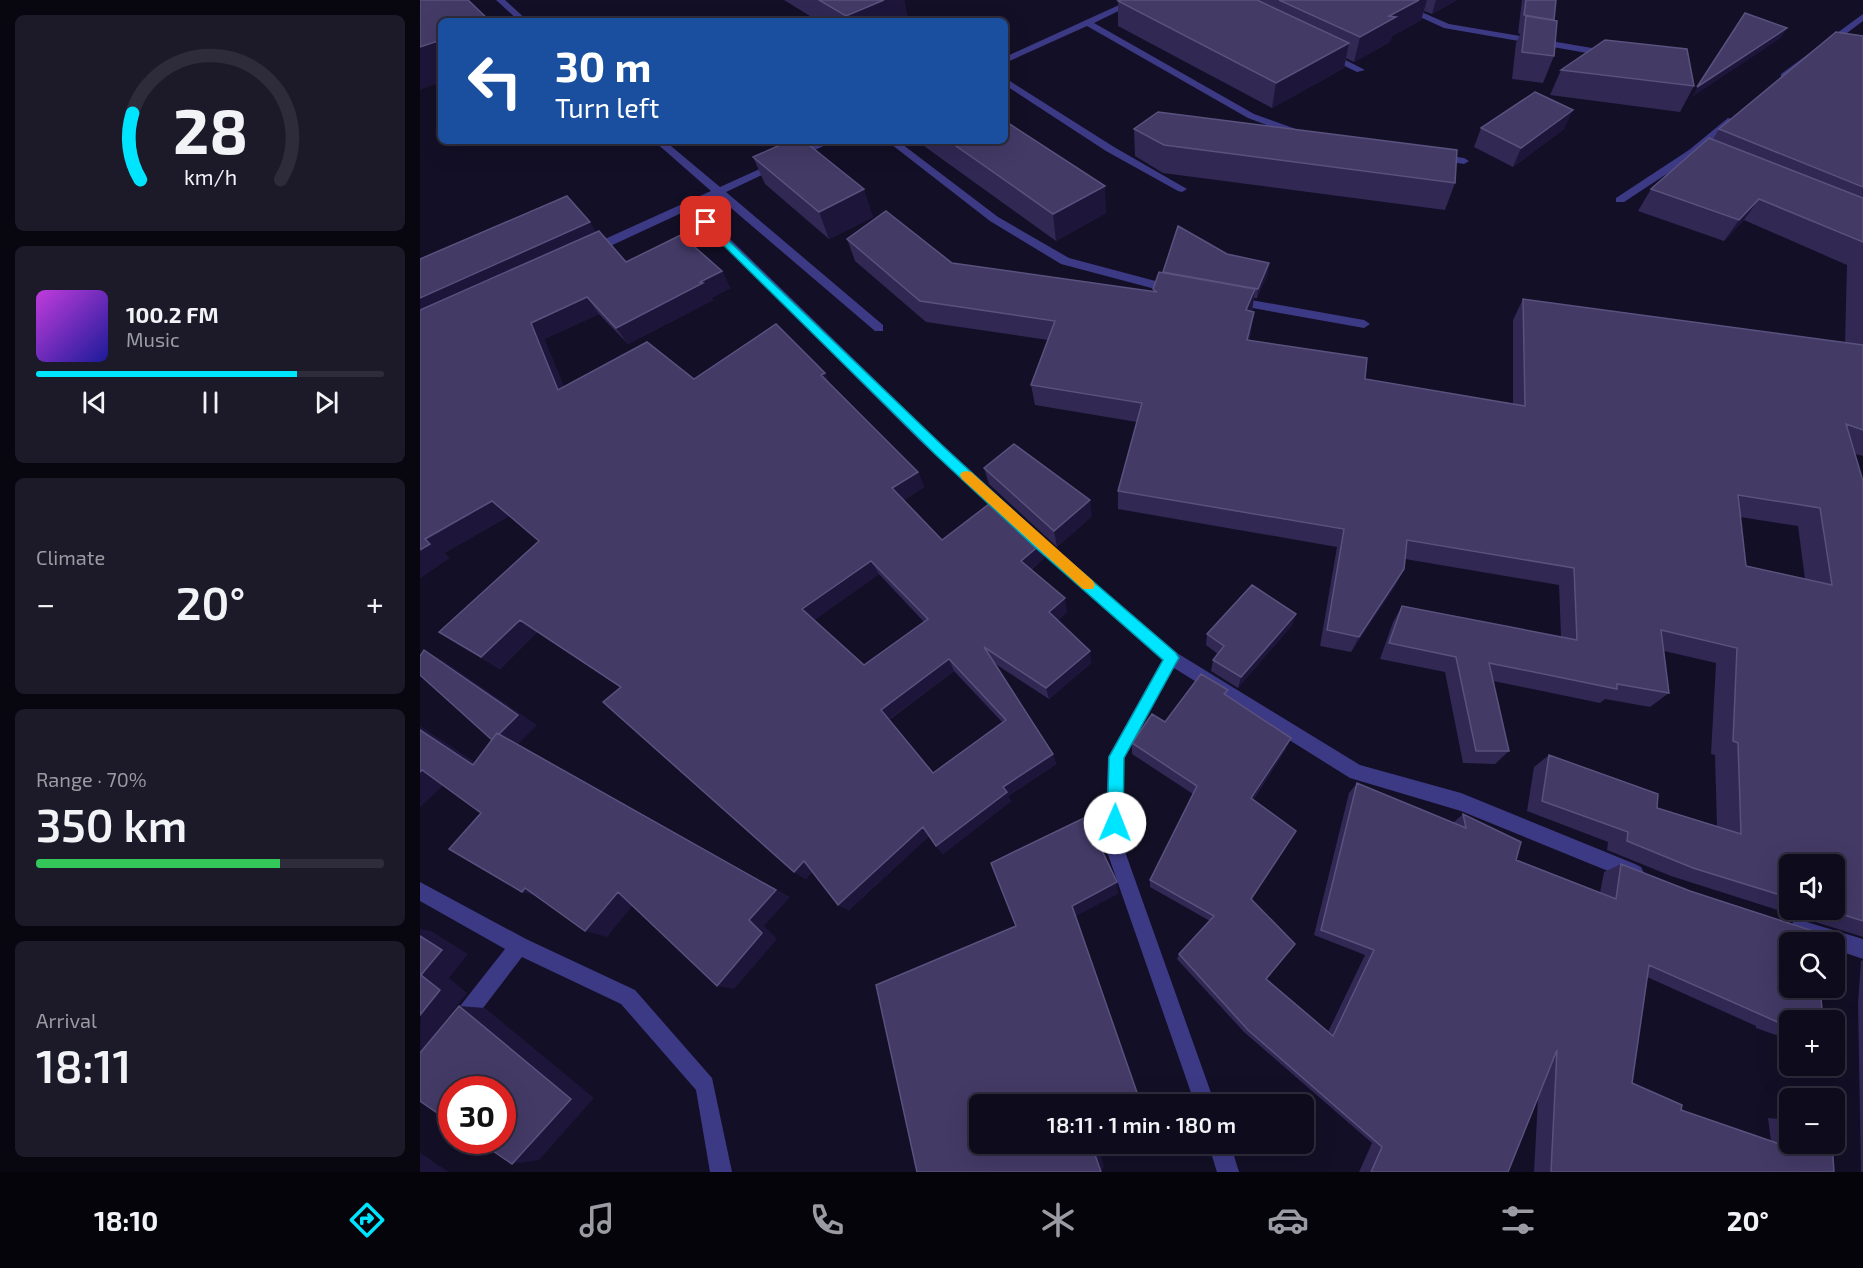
<!DOCTYPE html>
<meta charset="utf-8">
<style>
:root{--surface:#0e0b1c;--page:#1c1929;--text:#f1f3f6;--muted:#9b9ba3;--line:#2e2b3b;--accent:#00e5ff}
body{margin:0;font-family:"Exo 2",sans-serif;background:var(--page);color:var(--text);height:100vh;display:flex;flex-direction:column;font-size:22px;white-space:nowrap}
*{box-sizing:border-box;margin:0}
p{font-size:20px;color:var(--muted)}
.icon{flex:none;width:33px;height:33px;fill:none;stroke:currentColor;stroke-width:2;stroke-linecap:round;stroke-linejoin:round}
.map{position:relative;flex:1;overflow:hidden}
.details{display:flex;flex-direction:column;gap:15px;padding:15px;background:#08060f;width:420px}
.details>*{flex:none}
.guide{position:absolute;left:18px;top:18px;width:570px;height:126px;border-radius:9px;box-shadow:0 6px 24px #0002,0 0 0 2px var(--line);background:#1a4fa0;color:#fff;overflow:hidden}
.tools{position:absolute;left:1359px;top:854px;display:grid;gap:12px}
.tools a{display:grid;place-items:center;width:66px;height:66px;border-radius:9px;background:var(--surface);box-shadow:0 6px 24px #0002,0 0 0 2px var(--line);font-size:30px}
.speed{position:absolute;left:18px;top:1076px;display:flex;gap:12px;font-size:30px;font-weight:700;text-align:center}
.speed>*{display:grid;place-content:center;width:78px;height:78px;border-radius:50%;background:var(--surface);box-shadow:0 6px 24px #0002,0 0 0 2px var(--line);line-height:1}
.speed .limit{border:9px solid #d22;background:#fff;color:#111}
.pin{position:absolute;display:grid;place-items:center;width:51px;height:51px;color:#fff;margin:-26px;border-radius:12px;box-shadow:0 3px 9px #0006}
.me{position:absolute;width:66px;margin:-33px;rotate:1deg;stroke-linejoin:round;filter:drop-shadow(0 0 4px #0008)}
.turn{display:flex;align-items:center;gap:21px;height:126px;padding:0 18px;font-size:27px}
.turn .icon{width:78px;height:78px;stroke-width:2.5}
.turn b{display:block;font-size:42px;line-height:51px}
.big{font-size:45px;font-weight:600;line-height:1.1}
.details .card{flex:1;display:flex;flex-direction:column;justify-content:center;gap:9px;min-width:0;padding:0 21px;border-radius:9px;background:var(--page)}
.details .dial{align-items:center;gap:0}
.dial svg{height:156px;overflow:visible;fill:none;stroke:var(--line);stroke-width:7;stroke-linecap:round;text-anchor:middle}
.dial text{fill:var(--text);stroke:none}
.song{display:flex;align-items:center;gap:18px}
.cover{width:72px;height:72px;border-radius:9px;background:linear-gradient(135deg,hsl(290 70% 55%),hsl(240 70% 35%))}
.played{height:6px;border-radius:3px;background:linear-gradient(90deg,var(--accent) 75%,var(--line) 75%)}
.keys{display:flex;justify-content:space-around;direction:ltr}
.heat{display:flex;justify-content:space-between;align-items:center;font-size:33px;direction:ltr}
.charge{height:9px;border-radius:4px;background:linear-gradient(90deg,#34c759 70%,var(--line) 0)}
.trip{position:absolute;left:549px;top:1094px;width:345px;height:60px;border-radius:9px;background:var(--surface);box-shadow:0 6px 24px #0002,0 0 0 2px var(--line);font-weight:600;line-height:60px;text-align:center}
.tabs{display:flex;height:96px;justify-content:space-around;align-items:center;background:#06040b;color:var(--muted)}
.tabs .icon{width:42px;height:42px}
.tabs .on{color:var(--accent)}
.tabs b{font-size:27px;color:var(--text)}
main{display:flex;flex:1;min-height:0}
.map>svg:first-child{display:block}
</style>
<main>
<section class="details">
<div class="card dial"><svg viewBox="0 0 100 80">
<path d="M14 69A42 42 0 1 1 86 69"/>
<path d="M14 69A42 42 0 0 1 10 35" stroke="#00e5ff"/>
<text x="50" y="56" font-size="32" font-weight="700">28</text>
<text x="50" y="72" font-size="11">km/h</text>
</svg></div>
<div class="card">
<div class="song"><i class="cover"></i><div><b>100.2 FM</b><p>Music</p></div></div>
<div class="played"></div>
<div class="keys"><svg class="icon" aria-label="previous" viewBox="0 0 24 24"><path d="M18 5L8 12l10 7zM5 5v14"/></svg><svg class="icon" aria-label="pause" viewBox="0 0 24 24"><path d="M8 5v14M16 5v14"/></svg><svg class="icon" aria-label="next" viewBox="0 0 24 24"><path d="M6 5l10 7-10 7zM19 5v14"/></svg></div>
</div>
<div class="card"><p>Climate</p>
<div class="heat"><a>−</a><b class="big">20°</b><a>+</a></div>
</div>
<div class="card"><p>Range · 70%</p><b class="big">350 km</b><div class="charge"></div></div>
<div class="card"><p>Arrival</p><b class="big">18:11</b></div>
</section>
<div class="map">
<svg width="1443" height="1172" viewBox="0 0 1443 1172">
<rect width="100%" height="100%" fill="#130f26"/>
<g fill="none" stroke-linecap="round" stroke-linejoin="round">
<path fill="#3d3a85" fill-rule="evenodd" d="M 76,0 L 85,0 L 108,21 L 99,21 Z
M 710,0 L 721,0 L 674,23 L 834,114 L 887,133 L 887,137 L 879,137 L 828,118 L 667,26 L 585,63 L 585,57 Z
M 963,0 L 974,0 L 1029,24 L 1190,51 L 1195,54 L 1190,57 L 1024,28 Z
M 1443,14 L 1443,21 L 1367,78 L 1361,78 L 1361,74 Z
M 904,52 L 910,52 L 945,70 L 937,72 L 904,56 Z
M 585,78 L 694,147 L 767,189 L 762,192 L 758,191 L 686,151 L 585,85 Z
M 1308,118 L 1316,120 L 1277,154 L 1204,202 L 1196,202 L 1196,198 L 1269,150 Z
M 234,141 L 245,141 L 300,187 L 401,141 L 414,141 L 306,192 L 463,325 L 463,331 L 455,331 L 297,196 L 276,206 L 510,433 L 627,541 L 757,653 L 940,765 L 1041,793 L 1215,864 L 1221,867 L 1224,873 L 1221,879 L 1215,882 L 1041,811 L 930,778 L 754,668 L 704,758 L 703,846 L 795,1104 L 775,1104 L 685,846 L 688,757 L 742,660 L 617,549 L 500,441 L 268,210 L 173,254 L 165,254 L 165,248 L 291,191 Z
M 467,141 L 478,141 L 578,217 L 649,258 L 758,287 L 760,290 L 754,294 L 641,264 L 570,221 Z
M 1016,154 L 1044,158 L 1049,161 L 1044,164 L 1012,159 L 1011,157 Z
M 814,297 L 944,320 L 950,324 L 944,328 L 810,304 L 808,301 Z
M 0,882 L 106,939 L 215,990 L 292,1078 L 312,1172 L 290,1172 L 276,1090 L 201,1004 L 102,957 L 47,1029 L 40,1032 L 33,1029 L 30,1022 L 33,1015 L 85,949 L 0,901 Z
M 1380,920 L 1443,939 L 1443,959 L 1414,949 L 1414,942 L 1391,942 L 1373,936 L 1371,929 L 1373,922 Z
M 788,1143 L 810,1143 L 819,1172 L 797,1172 Z"/>
</g>
<path fill="#312854" fill-rule="evenodd" d="M 364,0 L 484,0 L 488,19 L 484,21 L 398,21 Z
M 701,0 L 1037,0 L 1012,14 L 1004,11 L 1001,20 L 972,36 L 970,42 L 934,62 L 926,58 L 924,68 L 852,108 L 698,26 L 698,1 Z
M 1102,0 L 1136,0 L 1134,21 L 1134,56 L 1123,83 L 1092,79 L 1096,43 L 1100,34 L 1098,33 Z
M 1443,36 L 1443,456 L 1435,454 L 1443,481 L 1443,937 L 1251,876 L 1187,850 L 1188,842 L 1107,811 L 1114,767 L 1129,755 L 1237,808 L 1297,826 L 1295,755 L 1291,754 L 1296,663 L 1244,651 L 1249,693 L 1230,707 L 1185,699 L 1180,703 L 1073,681 L 1089,751 L 1075,764 L 1043,763 L 1025,672 L 960,659 L 973,622 L 982,606 L 1141,637 L 1139,585 L 985,559 L 984,569 L 975,586 L 931,652 L 900,646 L 917,547 L 698,509 L 698,491 L 717,422 L 615,405 L 611,385 L 628,340 L 506,322 L 435,261 L 427,239 L 532,263 L 733,292 L 733,289 L 743,272 L 807,254 L 848,273 L 837,298 L 834,298 L 832,311 L 831,333 L 829,340 L 945,379 L 1093,404 L 1093,320 L 1103,299 L 1425,343 L 1427,265 L 1324,220 L 1304,241 L 1218,211 L 1231,189 L 1293,139 L 1299,129 ZM 1320,517 L 1378,526 L 1385,579 L 1326,566 ZM 1370,864 L 1414,909 L 1370,909 Z
M 1141,70 L 1274,86 L 1260,112 L 1130,95 Z
M 1061,128 L 1144,129 L 1093,167 L 1054,147 Z
M 714,129 L 1035,183 L 1025,210 L 743,173 L 715,156 Z
M 497,141 L 585,141 L 686,213 L 636,241 Z
M 333,157 L 453,217 L 409,239 L 345,184 Z
M 177,232 L 206,262 L 302,271 L 310,288 L 291,298 L 293,300 L 208,344 L 179,314 L 124,339 L 144,387 L 274,379 L 405,373 L 409,384 L 498,472 L 504,487 L 484,500 L 522,540 L 624,558 L 611,570 L 647,612 L 638,620 L 671,663 L 629,699 L 574,663 L 633,754 L 636,764 L 588,796 L 591,801 L 523,854 L 516,846 L 509,836 L 429,910 L 418,905 L 392,872 L 386,879 L 374,872 L 200,687 L 117,632 L 80,669 L 19,632 L 119,541 L 89,516 L 24,553 L 29,558 L 0,578 ZM 459,574 L 504,622 L 444,665 L 394,620 ZM 534,671 L 582,722 L 513,773 L 469,720 Z
M 564,468 L 672,516 L 637,547 L 569,484 Z
M 876,614 L 872,625 L 818,688 L 791,671 L 793,660 L 798,654 L 786,645 L 787,634 Z
M 807,696 L 866,749 L 833,800 L 831,899 L 846,979 L 908,1032 L 945,955 L 894,935 L 929,793 L 937,783 L 1033,823 L 1043,814 L 1096,860 L 1180,893 L 1184,872 L 1201,864 L 1370,1020 L 1370,1040 L 1336,1028 L 1336,1026 L 1227,977 L 1212,1083 L 1261,1110 L 1351,1141 L 1348,1118 L 1370,1120 L 1370,1143 L 1412,1143 L 1414,1172 L 1114,1172 L 1118,1099 L 1088,1172 L 939,1172 L 952,1143 L 824,1032 L 757,959 L 759,954 L 790,921 L 730,887 L 730,880 L 773,794 L 712,754 L 712,743 L 745,722 Z
M 1443,960 L 1443,1172 L 1441,1172 L 1438,1003 L 1441,961 Z"/>
<path fill="#1d163a" d="M 464,0 L 484,0 L 488,19 L 484,21 L 428,21 L 426,16 Z
M 999,0 L 1007,0 L 1001,20 L 972,36 L 970,42 L 934,62 L 940,37 L 969,16 Z
M 1016,0 L 1037,0 L 1012,14 Z
M 1367,28 L 1361,38 L 1272,97 L 1277,87 Z
M 21,40 L 21,82 L 0,90 L 0,47 Z
M 929,43 L 924,68 L 852,108 L 856,83 Z
M 1153,110 L 1144,129 L 1093,167 L 1101,148 Z
M 685,186 L 686,213 L 636,241 L 633,214 Z
M 444,189 L 453,217 L 409,239 L 399,212 Z
M 1339,199 L 1324,220 L 1304,241 L 1319,220 Z
M 170,222 L 181,239 L 0,322 L 0,298 Z
M 849,263 L 848,273 L 837,298 L 838,289 Z
M 302,271 L 310,288 L 291,298 L 293,300 L 208,344 L 196,328 Z
M 835,289 L 832,310 L 823,331 L 826,310 Z
M 167,297 L 179,314 L 124,339 L 152,406 L 138,390 L 111,323 Z
M 834,312 L 831,333 L 824,361 L 827,340 Z
M 405,373 L 412,390 L 401,375 Z
M 498,472 L 504,487 L 479,503 L 472,488 Z
M 670,500 L 672,516 L 637,547 L 634,531 Z
M 72,501 L 89,516 L 24,553 L 29,558 L 0,578 L 0,550 L 5,539 Z
M 621,544 L 624,558 L 604,575 L 601,561 Z
M 451,561 L 459,574 L 392,622 L 382,609 Z
M 984,569 L 975,586 L 931,652 L 939,637 Z
M 645,598 L 647,612 L 632,625 L 629,612 Z
M 876,614 L 872,625 L 818,688 L 821,677 Z
M 100,620 L 117,632 L 80,669 L 61,657 Z
M 4,650 L 25,662 L 117,725 L 98,744 L 370,897 L 344,926 L 357,939 L 314,989 L 297,986 Z
M 670,651 L 671,663 L 629,699 L 626,688 Z
M 529,659 L 534,671 L 468,720 L 461,710 Z
M 0,726 L 76,776 L 53,765 L 0,730 Z
M 871,738 L 866,749 L 827,808 L 831,798 Z
M 633,754 L 636,764 L 588,796 L 591,801 L 523,854 L 516,846 L 583,787 Z
M 2,770 L 28,781 L 0,807 L 0,772 Z
M 503,827 L 510,835 L 429,910 L 418,905 Z
M 384,861 L 395,868 L 386,879 L 374,872 Z
M 697,882 L 698,894 L 656,916 L 721,1104 L 652,906 Z
M 105,888 L 126,899 L 102,892 Z
M 198,892 L 218,899 L 187,937 L 165,931 Z
M 0,929 L 11,931 L 48,954 L 29,978 L 47,993 L 0,1053 L 1,975 Z
M 39,1006 L 65,1008 L 174,1098 L 119,1160 L 92,1164 Z
M 671,1143 L 677,1143 L 684,1166 L 682,1172 L 681,1172 Z
M 0,1153 L 29,1172 L 0,1172 Z"/>
<path fill="#433a66" stroke="#5a527e" stroke-width="1.5" fill-rule="evenodd" d="M 0,0 L 48,0 L 70,21 L 21,21 L 21,40 L 0,47 Z
M 399,0 L 464,0 L 426,16 Z
M 701,0 L 837,0 L 929,43 L 856,83 L 698,1 Z
M 859,0 L 999,0 L 969,16 L 976,17 L 940,37 Z
M 1106,0 L 1136,0 L 1134,20 L 1104,15 Z
M 1325,13 L 1367,28 L 1277,87 Z
M 1106,16 L 1137,21 L 1134,56 L 1102,52 Z
M 1416,32 L 1443,36 L 1443,187 L 1299,129 Z
M 1185,40 L 1267,49 L 1274,86 L 1141,70 Z
M 1115,92 L 1153,110 L 1101,148 L 1061,128 Z
M 738,112 L 1037,150 L 1035,183 L 744,145 L 714,129 Z
M 585,121 L 685,186 L 633,214 L 529,141 L 585,141 Z
M 1289,138 L 1443,198 L 1443,242 L 1339,199 L 1319,220 L 1231,189 Z
M 369,141 L 384,141 L 444,189 L 399,212 L 333,157 Z
M 147,196 L 170,222 L 0,298 L 0,259 Z
M 466,211 L 532,263 L 737,292 L 733,289 L 739,272 L 835,289 L 826,310 L 834,312 L 827,340 L 947,358 L 945,379 L 1105,406 L 1103,299 L 1443,345 L 1443,430 L 1426,424 L 1443,481 L 1443,921 L 1405,909 L 1414,909 L 1414,864 L 1370,864 L 1370,898 L 1273,868 L 1207,841 L 1208,832 L 1122,801 L 1129,755 L 1238,794 L 1237,808 L 1321,834 L 1318,743 L 1313,741 L 1317,648 L 1241,630 L 1249,693 L 1197,684 L 1197,689 L 1069,663 L 1089,751 L 1056,751 L 1036,657 L 969,643 L 982,606 L 1157,640 L 1154,568 L 987,540 L 984,569 L 939,637 L 907,630 L 924,529 L 698,491 L 722,403 L 611,385 L 635,321 L 500,301 L 427,239 ZM 1318,495 L 1400,508 L 1412,585 L 1326,566 Z
M 758,226 L 807,254 L 849,263 L 838,289 L 743,272 Z
M 179,231 L 206,262 L 261,235 L 302,271 L 280,282 L 283,283 L 196,328 L 167,297 L 111,323 L 138,390 L 227,342 L 274,379 L 356,324 L 405,373 L 401,375 L 498,472 L 472,488 L 522,540 L 573,501 L 621,544 L 601,561 L 645,598 L 629,612 L 670,651 L 626,688 L 564,647 L 633,754 L 583,787 L 587,792 L 516,846 L 503,827 L 418,905 L 384,861 L 374,872 L 183,702 L 201,687 L 100,620 L 61,657 L 19,632 L 119,541 L 72,501 L 5,539 L 10,544 L 0,550 L 0,310 ZM 451,561 L 508,619 L 444,665 L 382,609 ZM 529,659 L 586,720 L 513,773 L 461,710 Z
M 594,444 L 670,500 L 634,531 L 564,468 Z
M 832,585 L 876,614 L 821,677 L 793,660 L 804,646 L 787,634 Z
M 4,650 L 98,715 L 79,734 L 77,733 L 72,740 L 0,675 L 0,656 Z
M 781,674 L 808,690 L 804,694 L 871,738 L 831,798 L 876,831 L 831,899 L 875,944 L 846,979 L 913,1036 L 954,950 L 901,930 L 937,783 L 1046,828 L 1043,814 L 1101,842 L 1096,860 L 1196,899 L 1201,864 L 1270,891 L 1399,933 L 1398,942 L 1370,942 L 1370,987 L 1400,987 L 1403,1020 L 1370,1020 L 1370,1029 L 1362,1026 L 1362,1024 L 1229,965 L 1212,1083 L 1262,1105 L 1261,1110 L 1380,1151 L 1379,1143 L 1412,1143 L 1414,1172 L 1131,1172 L 1137,1050 L 1088,1172 L 951,1172 L 962,1147 L 828,1030 L 759,954 L 794,916 L 730,880 L 777,786 L 712,743 L 732,714 L 745,722 Z
M 0,730 L 53,765 L 77,733 L 356,890 L 329,920 L 342,933 L 297,986 L 198,892 L 165,931 L 105,888 L 102,892 L 29,849 L 61,813 L 2,770 L 0,772 Z
M 666,817 L 697,882 L 652,906 L 721,1104 L 560,1104 L 560,1143 L 671,1143 L 681,1172 L 497,1172 L 456,985 L 596,926 L 571,863 Z
M 0,936 L 22,950 L 1,975 L 20,990 L 0,1015 Z
M 39,1006 L 151,1099 L 92,1164 L 57,1140 L 82,1140 L 82,1089 L 32,1089 L 32,1123 L 0,1101 L 0,1053 Z"/>
<path fill="#00e5ff" stroke="#0095a6" stroke-width="1.5" d="M 286,219 L 526,449 L 626,541 L 756,653 L 759,658 L 756,663 L 704,758 L 703,823 L 701,829 L 695,831 L 689,829 L 687,823 L 689,757 L 743,660 L 617,549 L 517,456 L 282,224 L 282,220 Z"/>
<path fill="#f59e0b" d="M 547,471 L 551,472 L 673,581 L 675,585 L 673,589 L 663,589 L 542,479 L 540,475 L 542,472 Z"/>
</svg>
<div class="tools">
<a><svg class="icon" aria-label="sound" viewBox="0 0 24 24"><path d="M4 9h4l5-4v14l-5-4H4zM17 9q2 3 0 6"/></svg></a>
<a><svg class="icon" aria-label="search" viewBox="0 0 24 24"><circle cx="10" cy="10" r="6"/><path d="M15 15l6 6"/></svg></a>
<a>+</a>
<a>−</a>
</div>
<div class="speed"><div class="limit">30</div></div>
<div class="pin" style="left:286px;top:222px;background:#d93025"><svg class="icon" aria-label="arrive" viewBox="0 0 24 24"><path d="M6 21V4h12l-3 4 3 4H6"/></svg></div>
<svg class="me" style="left:695px;top:823px" viewBox="-20 -20 40 40"><circle r="19" fill="#fff"/><path d="M0-13L10 11 0 6-10 11z" fill="#00e5ff"/></svg>
<div class="trip">18:11 · 1 min · 180 m</div>
<div class="guide">
<div class="turn"><svg class="icon" aria-label="left" viewBox="0 0 24 24"><path d="M17 20v-9H6M10 6l-5 5 5 5"/></svg><div><b>30 m</b>Turn left</div></div>
</div>
</div>
</main>
<nav class="tabs">
<b>18:10</b>
<svg class="icon on" aria-label="directions" viewBox="0 0 24 24"><path d="M12 3l9 9-9 9-9-9zM9 14v-3h6M13 9l2 2-2 2"/></svg>
<svg class="icon" aria-label="music" viewBox="0 0 24 24"><path d="M9 18V5l10-2v13"/><circle cx="6" cy="18" r="3"/><circle cx="16" cy="16" r="3"/></svg>
<svg class="icon" aria-label="phone" viewBox="0 0 24 24"><path d="M5 4h4l2 5-3 2q2 4 5 5l2-3 5 2v4C11 20 4 13 5 4z"/></svg>
<svg class="icon" aria-label="climate" viewBox="0 0 24 24"><path d="M12 3v18M4 7l16 10M4 17L20 7"/></svg>
<svg class="icon" aria-label="car" viewBox="0 0 24 24"><path d="M5 17H2v-5l4-1 3-4h7l3 4 3 1v5h-3M9 17h6M6 11h13"/><circle cx="7" cy="17" r="2"/><circle cx="17" cy="17" r="2"/></svg>
<svg class="icon" aria-label="filters" viewBox="0 0 24 24"><path d="M4 7h16M4 17h16"/><circle cx="9" cy="7" r="2"/><circle cx="15" cy="17" r="2"/></svg>
<b>20°</b>
</nav>
